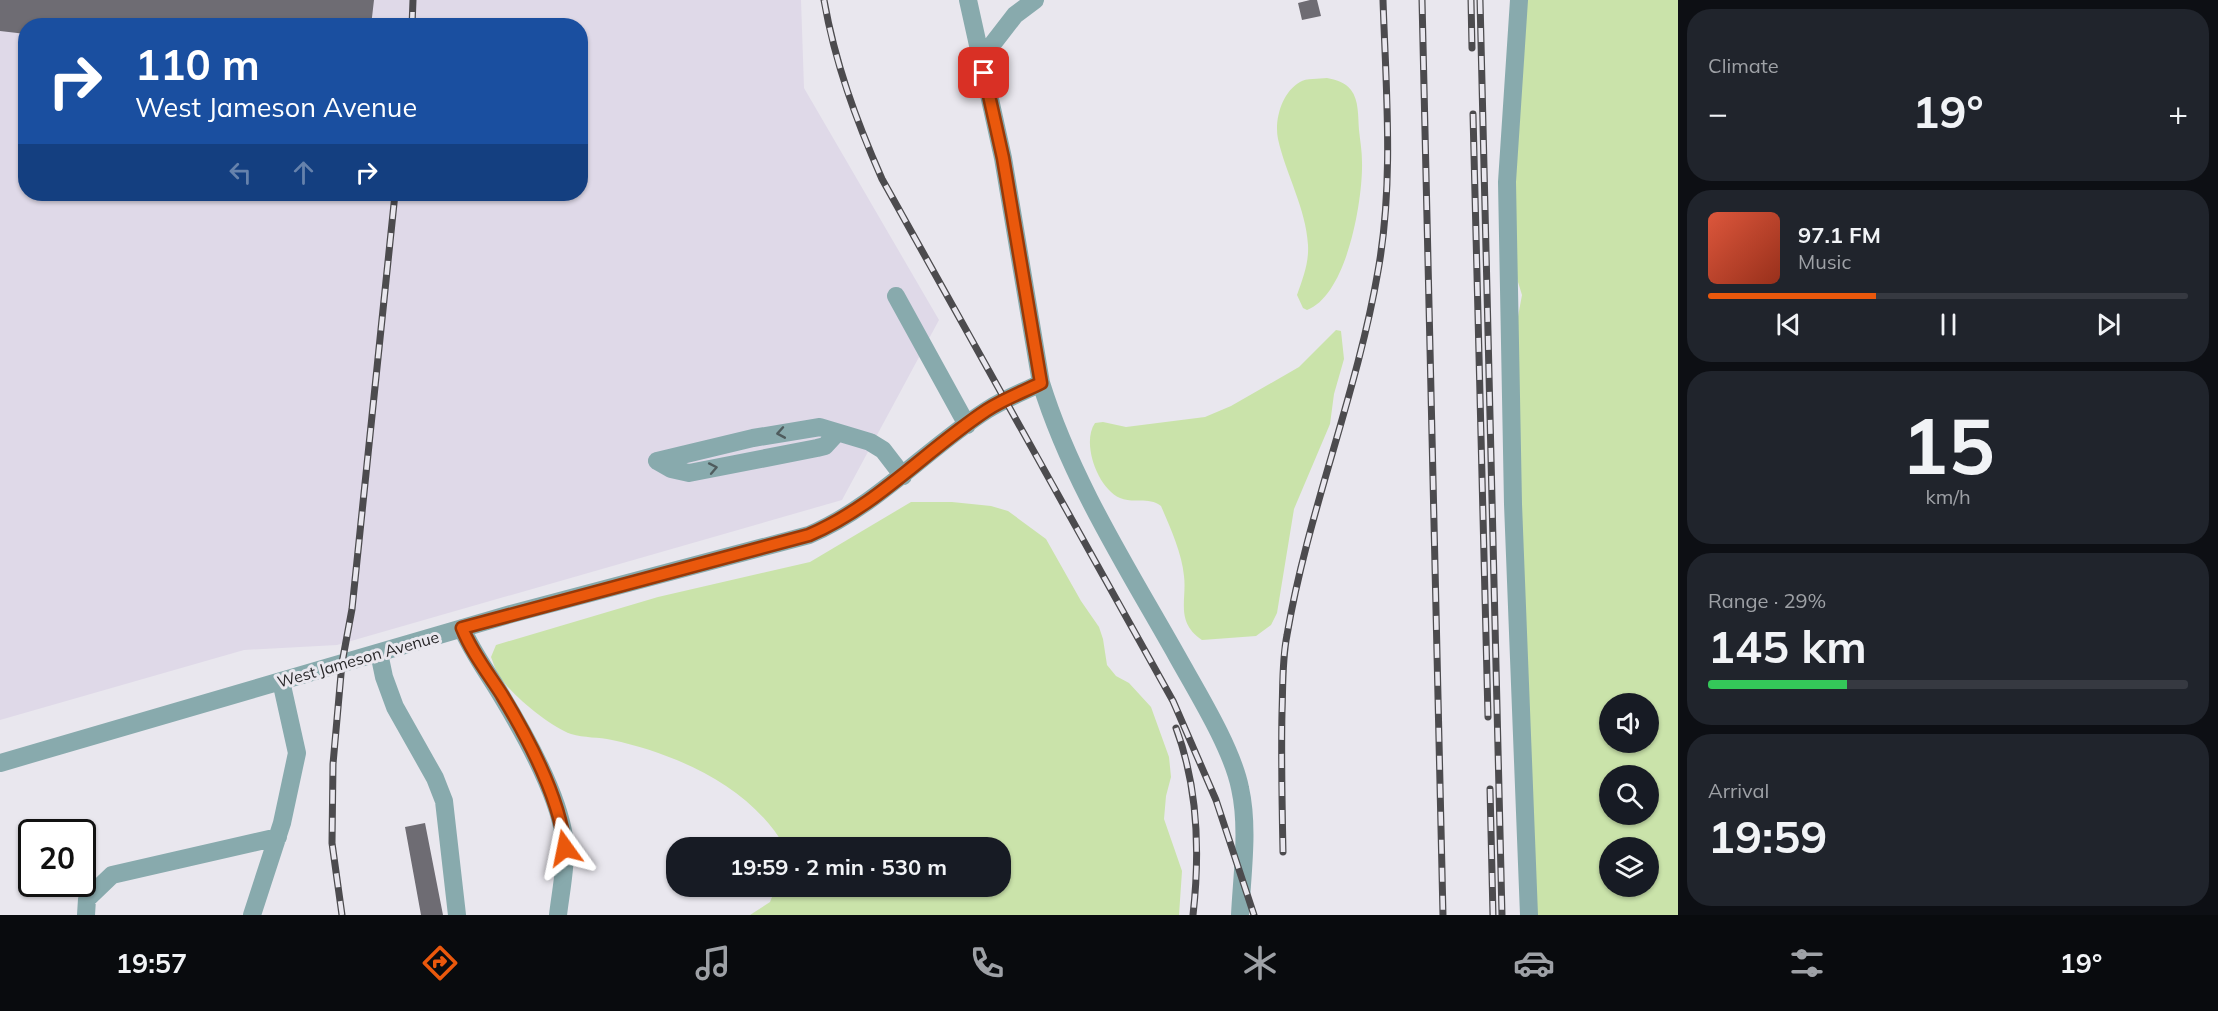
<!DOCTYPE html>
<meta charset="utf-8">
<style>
:root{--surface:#171b24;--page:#20242c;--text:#f1f3f6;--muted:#9ea1a6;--line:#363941;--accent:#ea580c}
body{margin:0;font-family:Mulish,sans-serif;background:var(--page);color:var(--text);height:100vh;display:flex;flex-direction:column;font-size:22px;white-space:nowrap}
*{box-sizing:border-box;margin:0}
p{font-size:20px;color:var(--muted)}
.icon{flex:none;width:33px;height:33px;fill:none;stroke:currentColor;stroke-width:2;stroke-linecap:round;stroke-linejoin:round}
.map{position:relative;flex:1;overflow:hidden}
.drawer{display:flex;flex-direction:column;gap:9px;padding:9px;background:#0d0f14;width:540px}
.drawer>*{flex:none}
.banner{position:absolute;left:18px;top:18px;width:570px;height:183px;border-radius:24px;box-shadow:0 2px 4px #0004;background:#1a4fa0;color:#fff;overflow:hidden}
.tools{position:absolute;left:1599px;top:693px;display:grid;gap:12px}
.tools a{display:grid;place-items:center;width:60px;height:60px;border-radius:50%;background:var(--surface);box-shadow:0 2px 4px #0004;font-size:30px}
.speed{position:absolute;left:18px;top:819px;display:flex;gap:12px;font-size:30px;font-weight:700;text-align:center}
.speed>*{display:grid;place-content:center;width:78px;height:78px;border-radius:50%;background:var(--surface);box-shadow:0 2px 4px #0004;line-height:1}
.speed .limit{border:3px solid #111;border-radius:9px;background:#fff;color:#111}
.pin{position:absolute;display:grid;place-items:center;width:51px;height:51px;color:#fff;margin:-26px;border-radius:12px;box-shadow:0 3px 9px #0006}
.me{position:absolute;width:66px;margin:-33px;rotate:348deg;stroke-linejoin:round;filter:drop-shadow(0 0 4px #0008)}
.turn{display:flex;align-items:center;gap:21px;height:126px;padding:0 18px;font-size:27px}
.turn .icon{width:78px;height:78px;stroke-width:2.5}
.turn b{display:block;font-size:42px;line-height:51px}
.lanes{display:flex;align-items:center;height:57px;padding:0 18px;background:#0003;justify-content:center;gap:30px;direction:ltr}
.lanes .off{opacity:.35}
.big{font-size:45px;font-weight:700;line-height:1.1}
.drawer .card{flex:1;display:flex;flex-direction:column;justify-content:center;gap:9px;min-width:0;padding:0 21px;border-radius:24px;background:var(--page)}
.drawer .dial{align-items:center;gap:0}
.dial b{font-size:78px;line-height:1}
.song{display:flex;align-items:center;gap:18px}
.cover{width:72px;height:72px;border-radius:9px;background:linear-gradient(135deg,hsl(10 70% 55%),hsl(10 70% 35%))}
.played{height:6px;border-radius:3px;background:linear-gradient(90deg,var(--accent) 35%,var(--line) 35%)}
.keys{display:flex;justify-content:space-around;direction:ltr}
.heat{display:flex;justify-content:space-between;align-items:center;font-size:33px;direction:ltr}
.charge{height:9px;border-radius:4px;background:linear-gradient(90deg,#34c759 29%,var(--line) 0)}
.trip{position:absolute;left:666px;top:837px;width:345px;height:60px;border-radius:24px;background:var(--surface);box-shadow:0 2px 4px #0004;font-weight:700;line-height:60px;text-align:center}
.tab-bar{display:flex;height:96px;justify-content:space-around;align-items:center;background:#090b0e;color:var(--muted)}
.tab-bar .icon{width:42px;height:42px}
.tab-bar .current{color:var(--accent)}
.tab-bar b{font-size:27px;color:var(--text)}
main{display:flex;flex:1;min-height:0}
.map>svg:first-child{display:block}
</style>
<main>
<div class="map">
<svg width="1678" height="915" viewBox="0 0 1678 915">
<rect width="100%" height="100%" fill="#e9e7ee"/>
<path fill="#dfd9e8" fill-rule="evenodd" d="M 0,0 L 801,0 L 804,88 L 939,320 L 842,500 L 337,645 L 244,650 L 0,720 ZM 26,26 L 580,26 L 580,194 L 26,194 Z"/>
<path fill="#cae3aa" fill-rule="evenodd" d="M 1527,0 L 1678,0 L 1678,915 L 1534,915 L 1524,666 L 1517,322 L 1522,295 L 1514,269 L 1512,234 ZM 1610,704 L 1648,704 L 1648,742 L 1610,742 ZM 1610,776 L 1648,776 L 1648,814 L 1610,814 ZM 1610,848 L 1648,848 L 1648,886 L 1610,886 Z
M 1327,78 C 1336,80 1345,82 1351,90 C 1359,100 1358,117 1359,130 C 1360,140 1362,151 1362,162 C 1363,200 1347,295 1307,310 L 1303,308 L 1297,295 C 1303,278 1309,263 1308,245 C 1306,208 1286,175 1278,139 C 1274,120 1282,92 1300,82 C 1306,78 1319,79 1327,78 Z
M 1336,330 L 1341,331 L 1344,359 L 1334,394 L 1330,424 L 1294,509 L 1277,613 L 1271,625 L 1256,636 L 1202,640 C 1175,622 1187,600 1184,576 C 1182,553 1170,527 1161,506 C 1148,496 1133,504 1120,498 C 1098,489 1081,443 1095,423 L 1103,422 L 1126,427 L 1205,417 L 1231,406 L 1299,367 Z
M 911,502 L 952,502 L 991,506 L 1008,511 L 1046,539 L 1081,601 L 1099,627 L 1103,639 L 1107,665 L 1116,676 L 1129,683 L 1151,707 L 1169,757 L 1171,777 L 1166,796 L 1164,819 L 1182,871 L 1179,915 L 750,915 L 770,902 L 776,887 L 1000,886 L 1000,848 L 785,847 C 751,787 677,754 612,740 C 599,737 584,738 571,734 C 550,727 509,693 498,674 C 495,669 493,662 491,657 L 496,645 L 658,597 L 810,562 Z"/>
<path fill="#6e6c73" d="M 0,0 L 374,0 L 371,26 L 26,26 L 26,34 L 0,31 Z
M 1310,0 L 1317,0 L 1321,16 L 1302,20 L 1298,3 Z
M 425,823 L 443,915 L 421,915 L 405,827 Z"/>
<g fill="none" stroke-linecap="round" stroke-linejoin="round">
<path stroke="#88aaad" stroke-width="18" d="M 968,0 L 1003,158 L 1041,383 C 1071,480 1128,569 1177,656 C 1197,692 1232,748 1240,788 C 1249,828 1242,874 1240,915
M 1519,0 L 1507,182 L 1513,504 L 1529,915
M 981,59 L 1015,15 L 1035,0
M 896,296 L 967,425
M 657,461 L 753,438 L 820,427 L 870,442 L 883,450 L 903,476
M 657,461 L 671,469 L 689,473 L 817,448 L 825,446 L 837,433
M 462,628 C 472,652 488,673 501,695 C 524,733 558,794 564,837 C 567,862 561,890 558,915
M 379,653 L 384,677 L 395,707 L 435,778 L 444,801 L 457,915
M 0,763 L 511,614 L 809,535 C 877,506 926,449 987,410 C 1004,399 1023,392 1041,383
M 86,915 L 87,899 L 112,875 L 278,837
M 252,915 L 282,823 L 297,753 L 281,681"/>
<defs>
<path id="rail" d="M 824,0 C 835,63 856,120 882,179 L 1173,701 L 1216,800 L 1254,915
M 1422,0 L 1443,915
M 1471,0 L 1472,48
M 1480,0 L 1502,915
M 412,26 L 413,0
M 1473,114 L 1488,717
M 1176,728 C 1198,787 1200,853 1193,915
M 1490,789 L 1493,915
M 1283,852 C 1282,805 1281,758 1282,712 C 1283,686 1282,660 1287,635 C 1308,511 1357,394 1378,271 C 1394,182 1386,90 1383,0
M 342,915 L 332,843 L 333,764 L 342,663 L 352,609 L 395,194"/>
</defs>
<use href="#rail" stroke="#4c4b4e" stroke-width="7"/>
<use href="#rail" stroke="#e9e7ee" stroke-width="4.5" stroke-dasharray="14" stroke-linecap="butt"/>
</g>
<defs><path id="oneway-chevron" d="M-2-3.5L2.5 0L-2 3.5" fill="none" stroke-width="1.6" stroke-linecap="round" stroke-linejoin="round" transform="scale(1.5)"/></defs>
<g stroke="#4f5c5e">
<use href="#oneway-chevron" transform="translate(781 433) rotate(170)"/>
<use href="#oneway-chevron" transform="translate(713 468) rotate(-11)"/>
</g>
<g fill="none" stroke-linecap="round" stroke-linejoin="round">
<defs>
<path id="route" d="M 565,848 C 560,798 528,738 502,695 C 488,673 472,653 462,628 L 809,535 C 877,506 926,450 987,410 C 1004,399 1023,392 1041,383 L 1003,158 L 984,73"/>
</defs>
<use href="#route" stroke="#983908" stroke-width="15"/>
<use href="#route" stroke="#ea580c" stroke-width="10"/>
</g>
<g text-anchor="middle" stroke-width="6" stroke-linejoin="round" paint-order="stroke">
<g font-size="16" fill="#29282a" stroke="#e9e7ee">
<text transform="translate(358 659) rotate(-16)" y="6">West Jameson Avenue</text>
</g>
</g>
</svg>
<div class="tools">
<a><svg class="icon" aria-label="sound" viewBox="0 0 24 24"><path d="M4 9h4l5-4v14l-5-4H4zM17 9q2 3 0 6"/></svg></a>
<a><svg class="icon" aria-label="search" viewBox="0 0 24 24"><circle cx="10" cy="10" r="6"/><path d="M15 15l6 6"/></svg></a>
<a><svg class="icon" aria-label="layers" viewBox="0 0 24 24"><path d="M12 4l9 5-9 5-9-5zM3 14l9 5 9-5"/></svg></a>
</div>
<div class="speed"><div class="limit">20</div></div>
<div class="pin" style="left:984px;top:73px;background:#d93025"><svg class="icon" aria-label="arrive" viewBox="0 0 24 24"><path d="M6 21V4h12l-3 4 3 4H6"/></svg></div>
<svg class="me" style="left:565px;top:848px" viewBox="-20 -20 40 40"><path d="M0-17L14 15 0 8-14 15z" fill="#ea580c" stroke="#fff" stroke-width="4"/></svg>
<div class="trip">19:59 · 2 min · 530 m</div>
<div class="banner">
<div class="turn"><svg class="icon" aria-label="right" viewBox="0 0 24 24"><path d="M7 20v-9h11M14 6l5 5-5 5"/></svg><div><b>110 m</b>West Jameson Avenue</div></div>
<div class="lanes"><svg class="icon off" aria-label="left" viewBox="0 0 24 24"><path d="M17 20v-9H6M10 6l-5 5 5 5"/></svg><svg class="icon off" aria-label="ahead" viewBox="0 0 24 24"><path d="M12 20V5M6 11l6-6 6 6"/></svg><svg class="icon" aria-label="right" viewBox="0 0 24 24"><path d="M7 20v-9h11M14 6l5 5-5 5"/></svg></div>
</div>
</div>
<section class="drawer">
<div class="card"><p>Climate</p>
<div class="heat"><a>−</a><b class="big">19°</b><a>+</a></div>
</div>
<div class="card">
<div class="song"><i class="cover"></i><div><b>97.1 FM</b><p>Music</p></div></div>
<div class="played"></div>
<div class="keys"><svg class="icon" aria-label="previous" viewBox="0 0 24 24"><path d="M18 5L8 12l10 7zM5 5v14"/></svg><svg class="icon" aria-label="pause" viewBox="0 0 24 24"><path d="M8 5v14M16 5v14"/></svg><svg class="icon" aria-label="next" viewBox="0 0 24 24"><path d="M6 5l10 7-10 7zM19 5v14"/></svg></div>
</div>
<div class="card dial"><b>15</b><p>km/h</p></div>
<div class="card"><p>Range · 29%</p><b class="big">145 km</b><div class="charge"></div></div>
<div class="card"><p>Arrival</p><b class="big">19:59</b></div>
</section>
</main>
<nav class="tab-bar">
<b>19:57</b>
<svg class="icon current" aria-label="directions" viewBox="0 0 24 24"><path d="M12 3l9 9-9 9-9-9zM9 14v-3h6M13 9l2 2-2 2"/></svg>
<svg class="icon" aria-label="music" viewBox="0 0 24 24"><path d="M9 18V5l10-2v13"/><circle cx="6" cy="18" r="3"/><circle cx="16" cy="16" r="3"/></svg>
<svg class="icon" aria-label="phone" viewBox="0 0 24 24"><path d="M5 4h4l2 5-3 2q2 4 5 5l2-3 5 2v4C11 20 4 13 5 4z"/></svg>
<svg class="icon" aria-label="climate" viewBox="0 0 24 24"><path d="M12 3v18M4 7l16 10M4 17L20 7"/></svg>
<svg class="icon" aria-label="car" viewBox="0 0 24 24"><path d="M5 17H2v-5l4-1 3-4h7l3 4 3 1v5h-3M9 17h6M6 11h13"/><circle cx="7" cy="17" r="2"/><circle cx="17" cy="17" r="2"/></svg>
<svg class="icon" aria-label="filters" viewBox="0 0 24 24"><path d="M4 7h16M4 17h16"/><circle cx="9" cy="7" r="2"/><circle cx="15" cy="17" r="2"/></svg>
<b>19°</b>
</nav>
